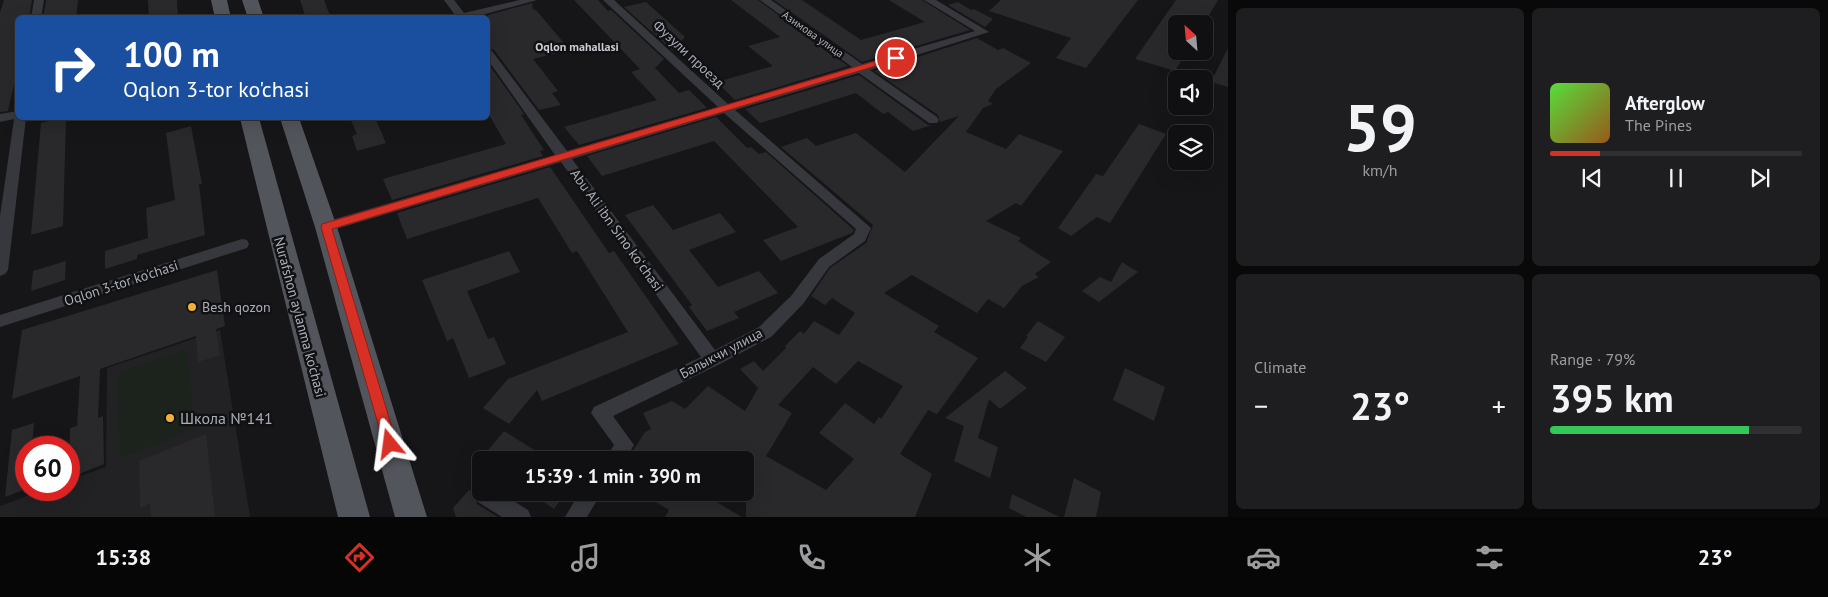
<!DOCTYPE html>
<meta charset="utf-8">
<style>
:root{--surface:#101012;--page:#1e1e20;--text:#f1f3f6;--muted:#9c9d9f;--line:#303032;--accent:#d93025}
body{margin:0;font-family:"PT Sans",sans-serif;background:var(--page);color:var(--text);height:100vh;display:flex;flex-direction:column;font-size:19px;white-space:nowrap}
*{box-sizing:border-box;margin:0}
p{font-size:16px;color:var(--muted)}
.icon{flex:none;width:28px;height:28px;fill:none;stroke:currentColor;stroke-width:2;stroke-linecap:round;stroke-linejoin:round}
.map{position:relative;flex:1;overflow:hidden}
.side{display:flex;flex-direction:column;gap:8px;padding:8px;background:#09090a;width:600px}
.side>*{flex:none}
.hud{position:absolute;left:15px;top:15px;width:475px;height:105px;border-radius:8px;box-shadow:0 5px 20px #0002,0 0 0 1px var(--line);background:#1a4fa0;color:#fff;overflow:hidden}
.needle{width:32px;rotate:334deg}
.controls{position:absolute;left:1168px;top:15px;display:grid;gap:10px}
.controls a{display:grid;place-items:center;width:45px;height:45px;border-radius:8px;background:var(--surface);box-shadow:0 5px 20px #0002,0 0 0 1px var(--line);font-size:25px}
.speed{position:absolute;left:15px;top:436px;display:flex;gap:10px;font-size:25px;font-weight:700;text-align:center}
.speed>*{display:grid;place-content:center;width:65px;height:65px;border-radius:50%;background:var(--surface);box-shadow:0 5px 20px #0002,0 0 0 1px var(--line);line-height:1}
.speed .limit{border:8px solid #d22;background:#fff;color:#111}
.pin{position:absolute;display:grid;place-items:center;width:42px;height:42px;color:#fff;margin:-21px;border:2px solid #fff;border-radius:50%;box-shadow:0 1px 5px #0007}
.me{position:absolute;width:55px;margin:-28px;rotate:344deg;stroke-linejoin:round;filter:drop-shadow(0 0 4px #0008)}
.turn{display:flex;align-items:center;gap:18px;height:105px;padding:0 25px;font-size:22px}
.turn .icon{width:65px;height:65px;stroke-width:2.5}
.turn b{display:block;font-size:35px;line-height:42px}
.big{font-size:38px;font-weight:800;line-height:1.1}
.side .tile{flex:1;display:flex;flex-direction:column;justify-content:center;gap:8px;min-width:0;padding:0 18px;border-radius:8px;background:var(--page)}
.side .dial{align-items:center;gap:0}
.dial b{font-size:65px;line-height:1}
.song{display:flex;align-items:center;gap:15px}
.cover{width:60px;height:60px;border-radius:8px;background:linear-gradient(135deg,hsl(110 70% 55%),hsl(30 70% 35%))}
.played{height:5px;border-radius:2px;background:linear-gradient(90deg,var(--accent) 20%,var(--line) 20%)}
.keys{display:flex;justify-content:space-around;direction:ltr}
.heat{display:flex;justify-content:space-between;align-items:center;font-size:28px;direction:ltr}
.charge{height:8px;border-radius:4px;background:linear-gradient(90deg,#34c759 79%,var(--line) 0)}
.side .tiles{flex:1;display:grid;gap:8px;grid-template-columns:repeat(2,1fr)}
.trip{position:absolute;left:472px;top:451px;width:282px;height:50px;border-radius:8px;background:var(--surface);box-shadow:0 5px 20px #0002,0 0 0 1px var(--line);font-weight:800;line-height:50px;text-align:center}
.tab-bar{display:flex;height:80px;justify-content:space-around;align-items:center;background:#060607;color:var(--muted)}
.tab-bar .icon{width:35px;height:35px}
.tab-bar .active{color:var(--accent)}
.tab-bar b{font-size:22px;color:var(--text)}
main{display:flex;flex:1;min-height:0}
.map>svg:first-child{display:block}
</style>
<main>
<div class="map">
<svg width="1228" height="517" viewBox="0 0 1228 517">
<rect width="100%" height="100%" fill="#161618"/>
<path fill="#222225" d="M 220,330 L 250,517 L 0,517 L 0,506 L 43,490 L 69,490 L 69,480 L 106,467 L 107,368 Z"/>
<path fill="#1c231d" d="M 187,350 L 195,429 L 120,458 L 118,373 Z"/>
<path fill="#29292c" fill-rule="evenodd" d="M 4,0 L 32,0 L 29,18 L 18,18 L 18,67 L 8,111 L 0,112 L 0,13 Z
M 46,0 L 78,0 L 76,18 L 43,18 Z
M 148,0 L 177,0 L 178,18 L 149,18 Z
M 300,0 L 324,0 L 331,18 L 306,18 Z
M 574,0 L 598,0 L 608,11 L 611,10 L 664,59 L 655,68 L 679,93 L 689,90 L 707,108 L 579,145 L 564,127 L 657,100 L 631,72 L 640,69 Z
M 731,0 L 758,0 L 848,66 L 735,100 L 717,82 L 773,66 L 748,46 L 780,37 Z
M 774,0 L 802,0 L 861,40 L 925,22 L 889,0 L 922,0 L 970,30 L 862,62 Z
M 1001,0 L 1138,0 L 1086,68 L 1056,58 L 1071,38 L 989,11 Z
M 1176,0 L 1218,0 L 1204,24 L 1176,24 L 1176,51 L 1187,51 L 1175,71 L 1135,59 Z
M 646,2 L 685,37 L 672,50 L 624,7 Z
M 958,2 L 971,10 L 974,9 L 993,19 L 985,27 L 948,5 Z
M 532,3 L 533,10 L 535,9 L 570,50 L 533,59 L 558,91 L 552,93 L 561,105 L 539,110 L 494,50 L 488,48 L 488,15 Z
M 977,38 L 998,50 L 1003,48 L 1031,63 L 996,89 L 988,101 L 993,104 L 983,108 L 966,132 L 1006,149 L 1019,134 L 1063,151 L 1021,206 L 1016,203 L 986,221 L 1021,238 L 1018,241 L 1051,262 L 1035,274 L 1039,277 L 1022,286 L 1004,308 L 988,299 L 977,313 L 912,275 L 884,293 L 939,326 L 934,332 L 978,358 L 937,414 L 928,410 L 900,454 L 932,474 L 915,517 L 746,517 L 746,460 L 627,460 L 645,432 L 651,429 L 643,413 L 672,401 L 685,409 L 708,386 L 745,411 L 758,388 L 740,369 L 754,361 L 763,371 L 786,348 L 785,346 L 800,331 L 804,334 L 814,321 L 839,335 L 855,313 L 832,298 L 825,305 L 811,296 L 830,268 L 866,243 L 873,225 L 781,147 L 807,138 L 816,146 L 856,133 L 905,172 L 959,116 L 940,122 L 938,115 L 874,71 ZM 858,361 L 903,386 L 881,419 L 879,417 L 874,424 L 845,403 L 819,433 L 854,459 L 826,490 L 766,456 L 792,413 L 778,405 L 813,367 L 836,384 Z
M 1228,48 L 1228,87 L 1211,82 Z
M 488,63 L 524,114 L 521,115 L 544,150 L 540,151 L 543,156 L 392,200 L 383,179 L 506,144 L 488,113 Z
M 859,75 L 928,125 L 932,125 L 913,131 L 888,112 L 883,114 L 856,93 L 760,123 L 745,109 Z
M 716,117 L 747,148 L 751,147 L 759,154 L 766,152 L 854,230 L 852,233 L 781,261 L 763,240 L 798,227 L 714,141 L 602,176 L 587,156 Z
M 63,118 L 66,118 L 63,226 L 31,235 L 41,123 Z
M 350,118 L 375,118 L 386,143 L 357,151 L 352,136 L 357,134 Z
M 1139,124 L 1166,134 L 1110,223 L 1097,217 L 1071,236 L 1058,228 L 1096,174 L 1103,176 Z
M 191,126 L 202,184 L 199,184 L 205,235 L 137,255 L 137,259 L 105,269 L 105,251 L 148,238 L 146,208 L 175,200 L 166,133 Z
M 550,167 L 609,253 L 614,251 L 679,344 L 542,401 L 537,390 L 509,424 L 483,408 L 508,379 L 628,332 L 577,251 L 572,253 L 538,198 L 407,239 L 397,213 Z
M 653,205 L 673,230 L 720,213 L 736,232 L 689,250 L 718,287 L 759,271 L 778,293 L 734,312 L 739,318 L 707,331 L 689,307 L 692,305 L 625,215 Z
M 509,251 L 520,272 L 467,291 L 488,339 L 494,337 L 506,364 L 469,378 L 453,338 L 447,341 L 422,280 Z
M 66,261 L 65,280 L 31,291 L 33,271 Z
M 1122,262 L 1138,272 L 1099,302 L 1082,291 L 1100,277 L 1111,282 Z
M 217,270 L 225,326 L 216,329 L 220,355 L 198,362 L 196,336 L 100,369 L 98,418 L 103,416 L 104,464 L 69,478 L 70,428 L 77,426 L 80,376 L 12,399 L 22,330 Z
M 1038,321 L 1065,337 L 1046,362 L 1020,348 L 1028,337 L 1026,336 Z
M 1125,368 L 1165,387 L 1154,421 L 1113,400 Z
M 1005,371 L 1027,388 L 1000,409 L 989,399 L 978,438 L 998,447 L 990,478 L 954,461 L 964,426 L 945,418 Z
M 34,423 L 32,448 L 26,448 L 26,489 L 5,497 L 12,430 Z
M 504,431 L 531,448 L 551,460 L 480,460 Z
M 206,434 L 215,517 L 151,517 L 150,503 L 140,508 L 139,461 Z
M 1074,478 L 1101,492 L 1096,517 L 1064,517 Z
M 469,490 L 474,493 L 477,504 L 498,517 L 456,517 L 453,508 Z
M 529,492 L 566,492 L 554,509 Z
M 639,492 L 699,492 L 742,517 L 665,517 L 669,510 Z
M 1012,494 L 1060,517 L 1026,517 L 1009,508 Z"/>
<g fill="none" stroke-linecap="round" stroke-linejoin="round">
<path fill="#37383d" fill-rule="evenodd" d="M 34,0 L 44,0 L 41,18 L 31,18 Z
M 444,0 L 454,0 L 464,13 L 520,0 L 537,0 L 471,18 L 451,18 L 455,15 Z
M 603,0 L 614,0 L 728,104 L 852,67 L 760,0 L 771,0 L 862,64 L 975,31 L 924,0 L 936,0 L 989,32 L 870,70 L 937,117 L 939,120 L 937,123 L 929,123 L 859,73 L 735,110 L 871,228 L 865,241 L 829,267 L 803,304 L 771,337 L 718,365 L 613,416 L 634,445 L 625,460 L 604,460 L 614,445 L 591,413 L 594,407 L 701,357 L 561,162 L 326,232 L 319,227 L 321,223 L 555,155 L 488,60 L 488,50 L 492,51 L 567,151 L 718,107 ZM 724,113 L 856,229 L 854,234 L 819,259 L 791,296 L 759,327 L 715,350 L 572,159 Z
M 18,111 L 18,118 L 26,118 L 8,270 L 5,274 L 0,276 L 0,216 L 14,119 L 0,122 L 0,114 Z
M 242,239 L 247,240 L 249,244 L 247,248 L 0,327 L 0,315 Z
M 481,487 L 481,492 L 499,492 L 528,510 L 531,517 L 502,517 L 478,502 L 475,495 L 478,488 Z
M 580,492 L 602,492 L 587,517 L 565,517 Z"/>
<path fill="#53555c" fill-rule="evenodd" d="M 211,0 L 227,0 L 231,18 L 215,18 Z
M 242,0 L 258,0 L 264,18 L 248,18 Z
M 240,118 L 259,118 L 370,517 L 338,517 Z
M 280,118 L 299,118 L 337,227 L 427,517 L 395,517 L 315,227 Z"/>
</g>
<path fill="#d93025" stroke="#8d1f18" d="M 896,55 L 900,58 L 899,59 L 332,229 L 397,444 L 395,448 L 390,450 L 385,448 L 321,227 L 322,224 Z"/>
<g fill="#f2b134" stroke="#111113" stroke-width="2">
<circle cx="192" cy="307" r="5"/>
<circle cx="170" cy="418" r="5"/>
</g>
<g text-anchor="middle" stroke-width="5" stroke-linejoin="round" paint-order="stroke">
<g font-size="11" fill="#a8adb8" stroke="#111113">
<text transform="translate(813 34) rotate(35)" y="4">Азимова улица</text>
</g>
<g font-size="12" font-weight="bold" fill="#c9ccd4" stroke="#111113">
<text x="577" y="51">Oqlon mahallasi</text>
</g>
<g font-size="14" fill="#a8adb8" stroke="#111113">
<text transform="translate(689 54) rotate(43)" y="5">Фузули проезд</text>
<text transform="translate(617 230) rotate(54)" y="5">Abu Ali ibn Sino koʻchasi</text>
<text transform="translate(121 283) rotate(-18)" y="5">Oqlon 3-tor ko'chasi</text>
<text transform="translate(300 317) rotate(75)" y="5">Nurafshon aylanma ko'chasi</text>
<text transform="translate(721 353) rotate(-28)" y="5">Балыкчи улица</text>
</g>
<g font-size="14" fill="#a8adb8" stroke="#111113" text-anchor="start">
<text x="202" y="312">Besh qozon</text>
</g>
<g font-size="16" fill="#a8adb8" stroke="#111113" text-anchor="start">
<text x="180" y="424">Школа №141</text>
</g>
</g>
</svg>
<div class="controls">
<a><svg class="needle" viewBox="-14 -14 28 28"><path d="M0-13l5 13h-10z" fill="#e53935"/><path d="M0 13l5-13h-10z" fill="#9c9d9f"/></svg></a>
<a><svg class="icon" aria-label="sound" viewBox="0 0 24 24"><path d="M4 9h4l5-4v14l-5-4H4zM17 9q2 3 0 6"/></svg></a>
<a><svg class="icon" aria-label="layers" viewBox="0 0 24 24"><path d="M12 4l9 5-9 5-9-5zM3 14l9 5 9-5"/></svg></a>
</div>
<div class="speed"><div class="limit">60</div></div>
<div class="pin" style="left:896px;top:58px;background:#d93025"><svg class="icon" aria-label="arrive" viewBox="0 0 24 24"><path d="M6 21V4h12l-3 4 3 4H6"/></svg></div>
<svg class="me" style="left:390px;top:444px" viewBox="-20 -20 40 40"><path d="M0-17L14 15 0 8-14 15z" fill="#d93025" stroke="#fff" stroke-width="4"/></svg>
<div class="trip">15:39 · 1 min · 390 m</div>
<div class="hud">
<div class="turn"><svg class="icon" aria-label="right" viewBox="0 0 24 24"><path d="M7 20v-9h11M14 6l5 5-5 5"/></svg><div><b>100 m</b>Oqlon 3-tor ko'chasi</div></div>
</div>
</div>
<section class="side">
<div class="tiles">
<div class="tile dial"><b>59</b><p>km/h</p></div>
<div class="tile">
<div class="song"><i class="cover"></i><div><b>Afterglow</b><p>The Pines</p></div></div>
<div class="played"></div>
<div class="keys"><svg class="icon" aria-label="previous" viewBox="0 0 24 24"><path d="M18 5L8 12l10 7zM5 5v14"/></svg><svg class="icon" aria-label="pause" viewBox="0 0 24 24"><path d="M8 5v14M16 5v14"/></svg><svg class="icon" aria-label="next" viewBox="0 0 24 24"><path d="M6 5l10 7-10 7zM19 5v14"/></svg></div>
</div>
<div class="tile"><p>Climate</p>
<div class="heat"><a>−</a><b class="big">23°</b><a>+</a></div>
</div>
<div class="tile"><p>Range · 79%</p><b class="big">395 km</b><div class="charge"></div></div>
</div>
</section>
</main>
<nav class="tab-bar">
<b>15:38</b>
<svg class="icon active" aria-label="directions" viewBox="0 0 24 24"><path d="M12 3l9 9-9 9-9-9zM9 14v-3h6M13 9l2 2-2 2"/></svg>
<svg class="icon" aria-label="music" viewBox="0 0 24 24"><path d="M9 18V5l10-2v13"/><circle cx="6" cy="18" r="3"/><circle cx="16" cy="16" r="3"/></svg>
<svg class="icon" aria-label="phone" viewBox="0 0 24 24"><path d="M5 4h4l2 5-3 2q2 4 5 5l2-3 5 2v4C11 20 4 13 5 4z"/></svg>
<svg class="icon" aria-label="climate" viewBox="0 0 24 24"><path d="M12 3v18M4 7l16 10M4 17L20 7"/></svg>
<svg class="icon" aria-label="car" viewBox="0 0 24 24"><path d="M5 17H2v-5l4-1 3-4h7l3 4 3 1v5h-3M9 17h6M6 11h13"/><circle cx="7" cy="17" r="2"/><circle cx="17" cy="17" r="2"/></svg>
<svg class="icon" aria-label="filters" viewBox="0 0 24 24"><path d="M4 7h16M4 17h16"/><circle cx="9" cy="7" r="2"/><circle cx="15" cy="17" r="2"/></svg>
<b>23°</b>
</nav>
